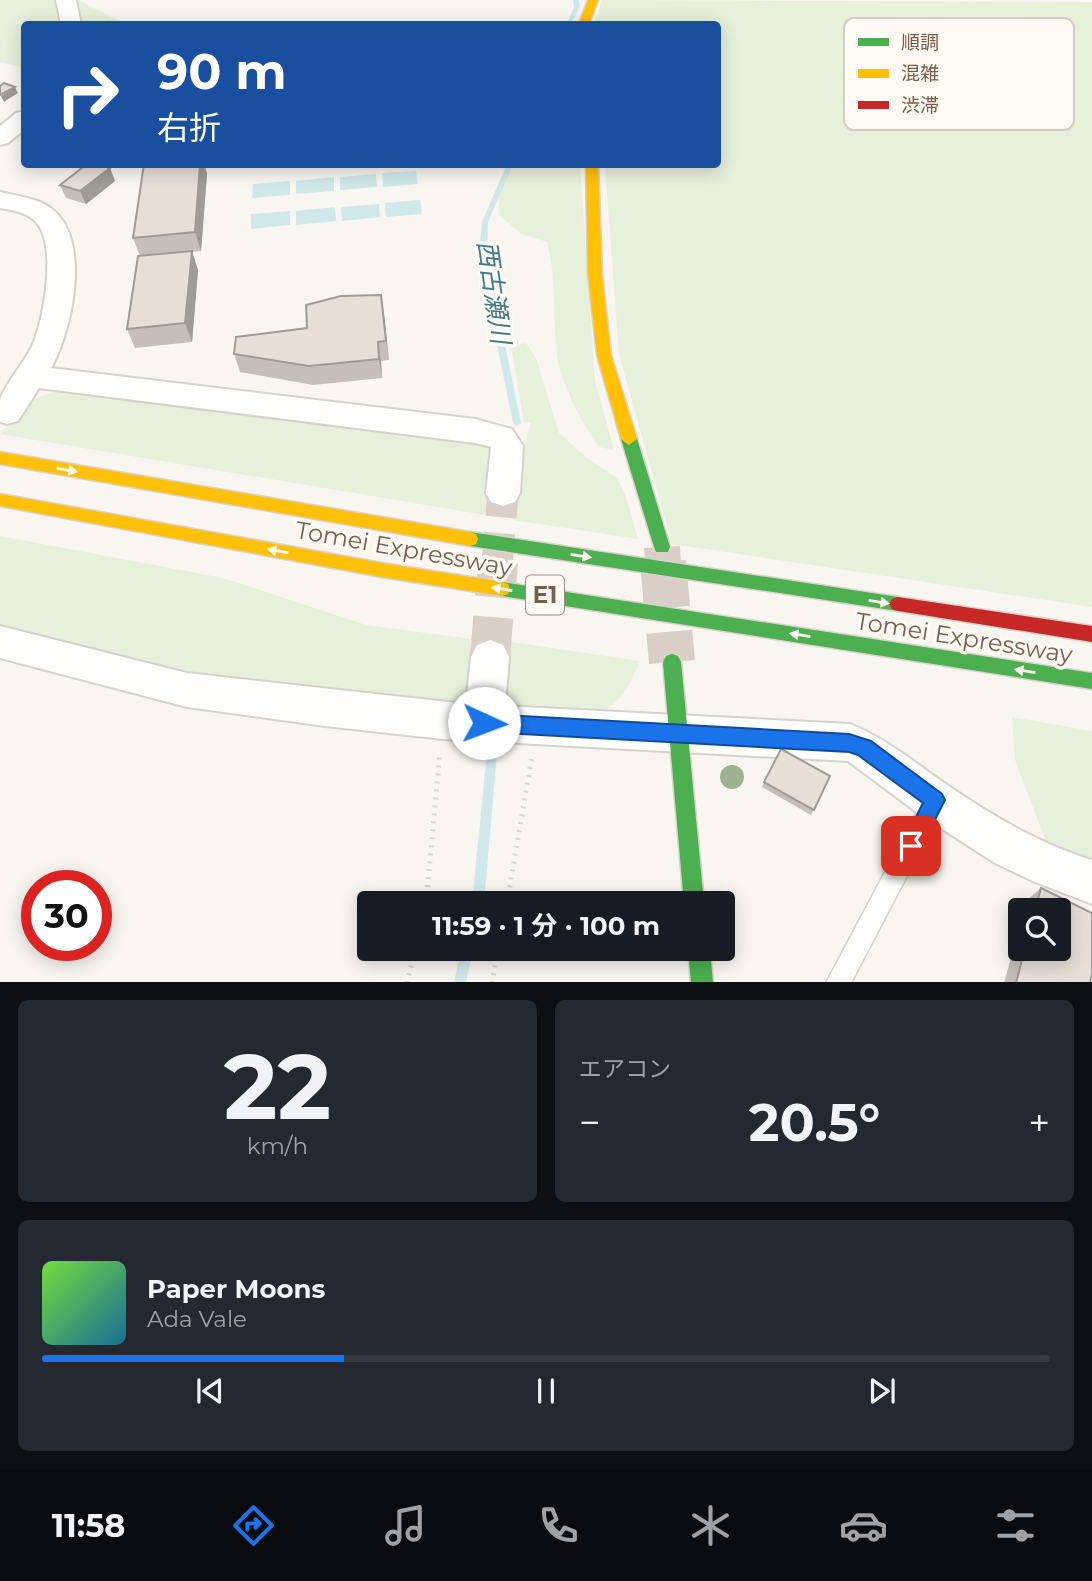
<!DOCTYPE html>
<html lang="ja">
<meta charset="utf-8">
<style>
:root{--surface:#171b24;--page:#242831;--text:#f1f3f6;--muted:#9ea1a6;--line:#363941;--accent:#1a73e8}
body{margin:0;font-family:Montserrat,"Noto Sans JP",sans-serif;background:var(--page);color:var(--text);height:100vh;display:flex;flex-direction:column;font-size:26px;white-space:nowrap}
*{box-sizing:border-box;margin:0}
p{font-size:23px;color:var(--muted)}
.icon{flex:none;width:38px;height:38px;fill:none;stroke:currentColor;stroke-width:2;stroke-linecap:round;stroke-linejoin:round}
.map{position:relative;height:982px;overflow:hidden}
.side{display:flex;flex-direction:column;gap:18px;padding:18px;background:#0d0f14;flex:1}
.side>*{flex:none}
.hud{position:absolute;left:21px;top:21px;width:700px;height:147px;border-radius:7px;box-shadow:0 4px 18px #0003;background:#1a4fa0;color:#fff;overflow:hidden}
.fabs{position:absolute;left:1008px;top:898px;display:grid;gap:14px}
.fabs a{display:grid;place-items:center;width:63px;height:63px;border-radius:7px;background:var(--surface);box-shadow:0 4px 18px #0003;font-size:35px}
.speed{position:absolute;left:21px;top:870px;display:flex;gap:14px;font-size:35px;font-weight:700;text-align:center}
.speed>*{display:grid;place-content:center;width:91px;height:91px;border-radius:50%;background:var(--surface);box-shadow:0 4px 18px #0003;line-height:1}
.speed .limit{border:10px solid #d22;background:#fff;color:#111}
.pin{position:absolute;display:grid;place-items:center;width:60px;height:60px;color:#fff;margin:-30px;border-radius:14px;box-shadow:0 4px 10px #0006}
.me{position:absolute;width:77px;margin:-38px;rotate:92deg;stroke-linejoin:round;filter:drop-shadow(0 0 5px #0008)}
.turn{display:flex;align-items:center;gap:24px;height:147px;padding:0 21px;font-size:32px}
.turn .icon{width:91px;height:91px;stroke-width:2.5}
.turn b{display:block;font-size:49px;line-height:60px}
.big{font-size:52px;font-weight:700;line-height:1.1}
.side .card{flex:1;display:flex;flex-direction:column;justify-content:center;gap:10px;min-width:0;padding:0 24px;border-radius:10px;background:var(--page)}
.side .dial{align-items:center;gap:0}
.dial b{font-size:91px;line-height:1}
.song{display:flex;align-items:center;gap:21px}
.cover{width:84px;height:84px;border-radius:10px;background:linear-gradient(135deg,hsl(100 70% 55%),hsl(200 70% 35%))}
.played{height:7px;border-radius:4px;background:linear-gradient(90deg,var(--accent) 30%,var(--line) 30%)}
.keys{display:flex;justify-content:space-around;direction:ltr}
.heat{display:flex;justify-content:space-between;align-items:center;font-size:38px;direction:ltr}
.side .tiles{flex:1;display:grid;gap:18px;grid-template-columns:1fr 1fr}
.card:last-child{grid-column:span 2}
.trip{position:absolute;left:357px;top:891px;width:378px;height:70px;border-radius:7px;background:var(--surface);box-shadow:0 4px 18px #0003;font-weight:700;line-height:70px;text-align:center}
.tab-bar{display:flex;height:112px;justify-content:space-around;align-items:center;background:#090b0e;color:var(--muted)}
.tab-bar .icon{width:49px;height:49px}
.tab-bar .on{color:var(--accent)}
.tab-bar b{font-size:32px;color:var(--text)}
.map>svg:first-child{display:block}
</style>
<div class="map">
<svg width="1092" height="983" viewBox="0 0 1092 983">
<rect width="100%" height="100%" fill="#f9f5f0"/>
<path fill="#e7f0db" d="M 0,0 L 78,0 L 125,24 L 24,24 L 24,68 L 0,62 Z
M 602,0 L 1092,2 L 1092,607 L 672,544 L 619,354 L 605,165 L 718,164 L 718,24 L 594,24 Z
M 509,165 L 580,165 L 595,381 L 614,450 L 599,447 C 583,426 560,381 557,355 C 552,317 557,279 547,242 L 522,234 L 500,216 L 498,197 Z
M 526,343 L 536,358 L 559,433 L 586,457 L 617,478 L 625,494 L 638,539 L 513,520 L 517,467 L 531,423 L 524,422 L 511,346 Z
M 62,388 L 479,440 L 492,449 L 492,516 L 0,434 L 29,402 Z
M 0,536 L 223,578 L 366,625 L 479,640 L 476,680 L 467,698 L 443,707 L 181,676 L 0,631 Z
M 504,641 L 640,661 C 611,734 578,716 514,708 L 506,698 Z
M 1012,717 L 1092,731 L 1092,863 L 1050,852 L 1015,760 Z"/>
<path fill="#d0e8ea" d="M 416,171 L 418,184 L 383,187 L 382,173 Z
M 376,174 L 377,187 L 340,190 L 340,177 Z
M 334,177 L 334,191 L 296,194 L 296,181 Z
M 290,181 L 290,195 L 252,198 L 253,184 Z
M 420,200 L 422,214 L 386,217 L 385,203 Z
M 379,204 L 380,217 L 342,221 L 341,207 Z
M 335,207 L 336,221 L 296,225 L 296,211 Z
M 290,211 L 290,225 L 251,229 L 251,214 Z"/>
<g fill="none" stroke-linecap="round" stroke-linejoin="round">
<path fill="#d0e8ea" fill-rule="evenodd" d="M 573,0 L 579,0 L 580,7 L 571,24 L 567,24 L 574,7 Z
M 507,164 L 513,164 L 488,222 L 487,256 L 521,423 L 517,426 L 513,423 L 479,256 L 482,222 Z
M 492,748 L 496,749 L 497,753 L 484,903 L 472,903 L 487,753 L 488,749 Z
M 461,948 L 473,948 L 466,983 L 454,983 Z"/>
<path stroke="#d9cfc7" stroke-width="31" stroke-dasharray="31 16" stroke-linecap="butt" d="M 497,564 L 503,493"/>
<path stroke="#d9cfc7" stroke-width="40" stroke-dasharray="40 20" stroke-linecap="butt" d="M 490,657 L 498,562"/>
<path stroke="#d9cfc7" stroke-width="36" stroke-dasharray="36 18" stroke-linecap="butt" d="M 662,547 L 663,564"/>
<path stroke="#d9cfc7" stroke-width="46" stroke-dasharray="46 24" stroke-linecap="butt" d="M 663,562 L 672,662"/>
<defs>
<path id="lane" d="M 935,789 L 943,793 L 946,800 L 943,807 L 851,983 L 826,983 L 927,793 Z"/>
<path id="street" d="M 56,0 L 76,0 L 81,24 L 61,24 Z
M 24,111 L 24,130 L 8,143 L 0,145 L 0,126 L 16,113 Z
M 0,192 C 17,196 38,198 52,209 C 92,240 72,331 51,368 L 475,419 L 512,429 L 523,446 L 520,493 L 515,502 L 503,506 L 491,502 L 486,493 L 491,447 L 475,443 L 39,388 L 18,421 L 7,424 L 0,422 C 0,415 0,407 0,401 C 3,386 25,362 32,346 C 44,320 58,243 35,221 C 26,212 12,210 0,208 Z
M 0,626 L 187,673 L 466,704 L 471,657 L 477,645 L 490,640 L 503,645 L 509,657 L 505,706 L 850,724 C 888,739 916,764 950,787 C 994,817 1040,844 1092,860 L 1092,904 L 1035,882 L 995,863 L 919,814 L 848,761 L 443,739 L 325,726 L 187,707 L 0,658 Z"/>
<path id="fast" d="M 629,433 L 637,439 L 670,547 L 668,552 L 656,552 L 654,547 L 621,439 Z
M 470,532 L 898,597 L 904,599 L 907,604 L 904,609 L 898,611 L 470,546 L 464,544 L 462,539 L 464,534 Z
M 502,582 L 1092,673 L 1092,689 L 502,596 L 496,594 L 494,589 L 496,584 Z
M 672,654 L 678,656 L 681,662 L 704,903 L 684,903 L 663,662 L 666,656 Z
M 688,948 L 710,948 L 713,983 L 691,983 Z"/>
<path id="slow" d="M 588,0 L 598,0 L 589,24 L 579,24 Z
M 586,164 L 598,164 L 602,274 L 611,355 L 637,439 L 629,445 L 621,439 L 597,355 L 588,274 Z
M 0,452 L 470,532 L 476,534 L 478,539 L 476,544 L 470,546 L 0,464 Z
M 0,494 L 382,563 L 502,582 L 508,584 L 510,589 L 508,594 L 502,596 L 382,577 L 0,506 Z"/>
<path id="jam" d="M 898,597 L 1092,626 L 1092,642 L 898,611 L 892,609 L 889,604 L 892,599 Z"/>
</defs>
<use href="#lane" stroke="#d7d1cb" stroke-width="3"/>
<use href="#street" stroke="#d7d1cb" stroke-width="4"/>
<use href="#fast" stroke="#d9d2cb" stroke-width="3"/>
<use href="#slow" stroke="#d9d2cb" stroke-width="3"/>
<use href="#jam" stroke="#d9d2cb" stroke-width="3"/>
<path stroke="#dcd5d0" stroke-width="5" stroke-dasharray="2 6" stroke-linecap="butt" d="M 426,903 L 440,753
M 507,903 L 532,756
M 407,983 L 415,948
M 492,983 L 498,948"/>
<use href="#lane" fill="#fefefd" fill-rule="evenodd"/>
<use href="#street" fill="#fefefd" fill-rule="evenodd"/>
<use href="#fast" fill="#4caf50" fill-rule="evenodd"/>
<use href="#slow" fill="#ffc107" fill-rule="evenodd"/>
<use href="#jam" fill="#c62828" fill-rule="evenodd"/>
</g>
<circle fill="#9eb190" cx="732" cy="777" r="12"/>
<path fill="#c6bfb9" d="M 144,164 L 204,164 L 207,174 L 201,251 L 192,252 L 198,270 L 192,342 L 135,348 L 127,329 L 140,256 L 133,238 Z
M 110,168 L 115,181 L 86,204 L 66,198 L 60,185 Z
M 381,295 L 389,360 L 381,361 L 382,378 L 313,385 L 240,372 L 234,354 L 307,328 Z
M 830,776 L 811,815 L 762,787 L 764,782 Z
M 1041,888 L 1092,913 L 1092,974 L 1090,983 L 1004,983 L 1020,925 L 1020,948 L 1059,948 L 1059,910 L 1025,910 L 1027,900 Z"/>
<path fill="#a19b96" d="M 15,87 L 18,93 L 4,102 L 1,96 Z
M 200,164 L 204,164 L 207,174 L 201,251 L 195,232 Z
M 110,168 L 115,181 L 86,204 L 80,191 Z
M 192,251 L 198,270 L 192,342 L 185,323 Z
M 381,295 L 384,314 L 389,360 L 386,341 Z
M 378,342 L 381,361 L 382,378 L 379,359 Z"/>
<path fill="#e6ded7" stroke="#a19b96" stroke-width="2" d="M 4,83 L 15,87 L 0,95 L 0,86 Z
M 87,164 L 98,164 L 110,168 L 80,191 L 60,185 Z
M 144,164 L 200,164 L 195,232 L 133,238 Z
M 192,251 L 185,323 L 127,329 L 138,256 Z
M 381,295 L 386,341 L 378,342 L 379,359 L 309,366 L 234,354 L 236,337 L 307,328 L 306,305 L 341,296 Z
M 781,749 L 830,776 L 814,810 L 764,782 Z
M 1041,888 L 1092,913 L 1092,974 L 1090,983 L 1016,983 L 1025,948 L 1059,948 L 1059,910 L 1035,910 Z"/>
<defs><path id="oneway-solid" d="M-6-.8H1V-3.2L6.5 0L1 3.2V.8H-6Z" transform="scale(1.75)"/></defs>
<g fill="#fffaf3">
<use href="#oneway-solid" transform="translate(67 470) rotate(10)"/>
<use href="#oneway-solid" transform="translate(278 551) rotate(-170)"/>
<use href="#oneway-solid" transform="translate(581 556) rotate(9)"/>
<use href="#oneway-solid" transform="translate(502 589) rotate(-171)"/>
<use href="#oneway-solid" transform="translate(879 602) rotate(9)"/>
<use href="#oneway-solid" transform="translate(800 635) rotate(-171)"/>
<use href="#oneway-solid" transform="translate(1025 671) rotate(-171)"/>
</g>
<path fill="#1a73e8" stroke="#114b97" stroke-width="2" d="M 484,714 L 849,734 L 871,741 L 942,794 L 945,800 L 918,853 L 911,856 L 903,853 L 901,846 L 923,803 L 858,755 L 849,752 L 484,732 L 478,729 L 475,723 L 478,717 Z"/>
<g text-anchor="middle" stroke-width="7" stroke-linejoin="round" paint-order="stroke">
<rect fill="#fffaf3" stroke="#a28b7f" stroke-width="2" x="526" y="575.5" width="38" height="39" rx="5"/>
<g font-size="23" font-weight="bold" fill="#7a5c4d">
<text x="545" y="603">E1</text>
</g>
<g font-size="24" fill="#7a5c4d" stroke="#fffaf3">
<text transform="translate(404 549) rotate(10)" y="8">Tomei Expressway</text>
<text transform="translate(964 638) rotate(9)" y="8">Tomei Expressway</text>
</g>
<g font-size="26" font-style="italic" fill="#437c86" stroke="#fffaf3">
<text transform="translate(494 292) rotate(82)" y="9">西古瀬川</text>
</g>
</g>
<rect x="844" y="18" width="230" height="112" rx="10" fill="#fffaf3" stroke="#d7cbc1" stroke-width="2"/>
<rect x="858" y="38" width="31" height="8" fill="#4caf50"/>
<rect x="858" y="69" width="31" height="9" fill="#ffc107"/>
<rect x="858" y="101" width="31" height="8" fill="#c62828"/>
<g font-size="19" fill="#7a5c4d">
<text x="901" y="49">順調</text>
<text x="901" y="80">混雑</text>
<text x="901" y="112">渋滞</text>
</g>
</svg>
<div class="fabs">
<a><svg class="icon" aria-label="search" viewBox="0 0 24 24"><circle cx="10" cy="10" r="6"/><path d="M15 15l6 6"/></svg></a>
</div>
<div class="speed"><div class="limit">30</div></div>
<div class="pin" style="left:911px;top:846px;background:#d93025"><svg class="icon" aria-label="arrive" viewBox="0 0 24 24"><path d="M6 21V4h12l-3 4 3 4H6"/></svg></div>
<svg class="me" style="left:484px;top:723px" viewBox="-20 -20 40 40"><circle r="19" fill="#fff"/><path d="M0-13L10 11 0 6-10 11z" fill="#1a73e8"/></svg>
<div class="trip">11:59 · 1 分 · 100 m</div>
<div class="hud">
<div class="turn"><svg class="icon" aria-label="right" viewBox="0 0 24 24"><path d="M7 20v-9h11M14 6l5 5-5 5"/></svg><div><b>90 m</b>右折</div></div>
</div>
</div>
<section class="side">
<div class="tiles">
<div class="card dial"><b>22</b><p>km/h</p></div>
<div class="card"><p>エアコン</p>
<div class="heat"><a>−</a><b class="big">20.5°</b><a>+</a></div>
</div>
<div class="card">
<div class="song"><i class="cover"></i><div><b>Paper Moons</b><p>Ada Vale</p></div></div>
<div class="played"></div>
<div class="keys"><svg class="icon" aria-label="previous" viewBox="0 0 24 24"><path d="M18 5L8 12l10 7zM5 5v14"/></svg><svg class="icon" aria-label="pause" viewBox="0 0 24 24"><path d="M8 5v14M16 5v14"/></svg><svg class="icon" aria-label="next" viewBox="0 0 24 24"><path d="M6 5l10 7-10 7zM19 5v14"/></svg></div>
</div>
</div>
</section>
<nav class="tab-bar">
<b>11:58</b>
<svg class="icon on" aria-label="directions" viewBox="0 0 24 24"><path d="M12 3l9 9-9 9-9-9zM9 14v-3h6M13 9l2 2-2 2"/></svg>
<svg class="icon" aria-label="music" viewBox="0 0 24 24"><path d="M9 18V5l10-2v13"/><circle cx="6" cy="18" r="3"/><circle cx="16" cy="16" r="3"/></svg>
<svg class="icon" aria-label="phone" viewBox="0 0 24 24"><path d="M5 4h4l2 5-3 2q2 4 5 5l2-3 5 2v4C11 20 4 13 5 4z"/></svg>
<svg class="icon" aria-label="climate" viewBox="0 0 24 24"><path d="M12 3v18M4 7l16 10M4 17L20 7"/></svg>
<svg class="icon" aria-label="car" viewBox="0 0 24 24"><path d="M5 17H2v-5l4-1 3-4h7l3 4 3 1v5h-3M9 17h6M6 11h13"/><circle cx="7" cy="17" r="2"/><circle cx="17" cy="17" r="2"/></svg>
<svg class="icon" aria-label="filters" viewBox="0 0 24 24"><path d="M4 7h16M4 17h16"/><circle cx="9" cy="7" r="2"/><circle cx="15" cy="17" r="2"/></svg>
</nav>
